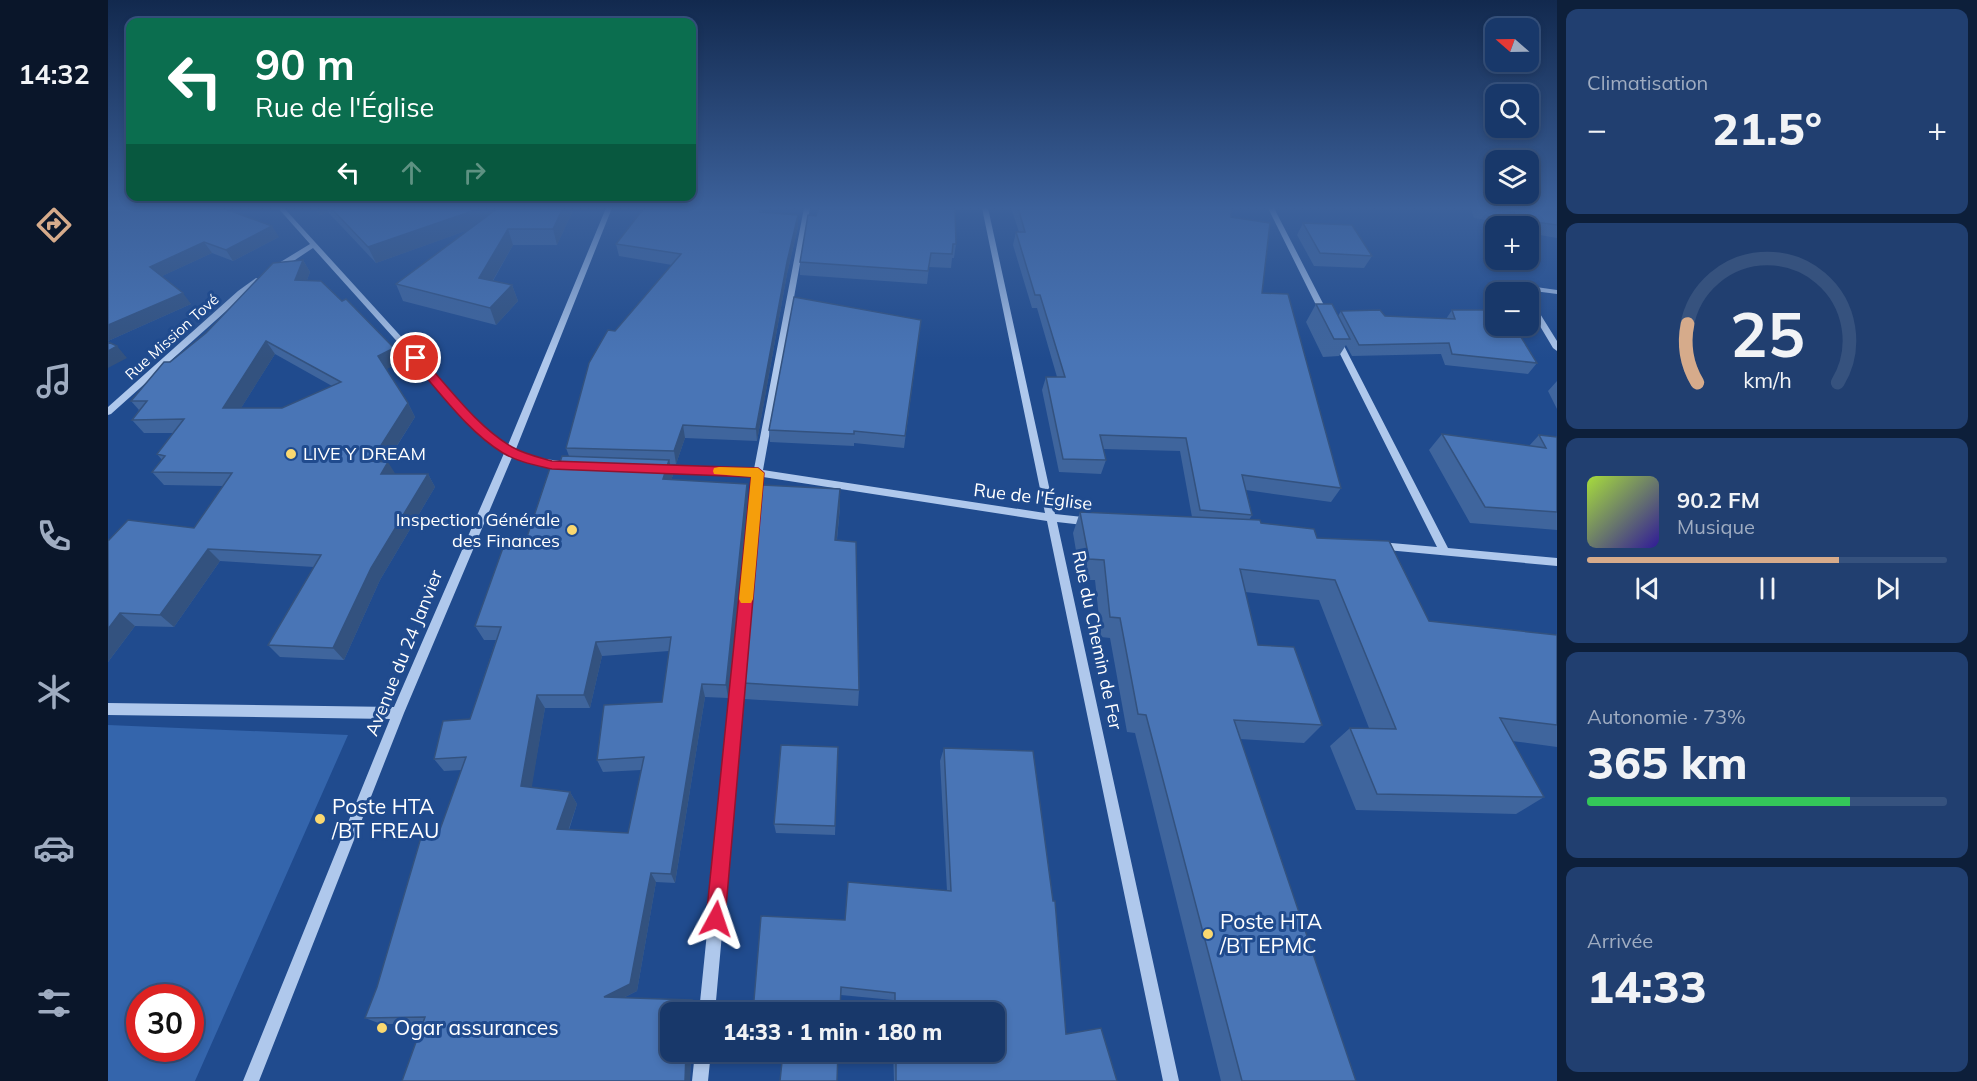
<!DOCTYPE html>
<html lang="fr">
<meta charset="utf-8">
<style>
:root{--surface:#18386a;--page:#213f70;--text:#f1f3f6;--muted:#9facc1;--line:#36527e;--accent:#d6ab8b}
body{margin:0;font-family:Mulish,sans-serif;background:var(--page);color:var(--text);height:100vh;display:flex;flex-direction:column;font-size:22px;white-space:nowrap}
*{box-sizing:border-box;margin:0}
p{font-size:20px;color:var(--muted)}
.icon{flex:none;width:33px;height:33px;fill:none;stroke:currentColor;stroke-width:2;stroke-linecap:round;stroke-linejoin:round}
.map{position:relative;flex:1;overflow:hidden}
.drawer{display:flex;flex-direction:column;gap:9px;padding:9px;background:#0d1f3a;width:420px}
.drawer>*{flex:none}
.top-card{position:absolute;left:18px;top:18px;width:570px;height:183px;border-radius:12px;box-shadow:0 3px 9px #0003,0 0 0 2px var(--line);background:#0b6e4f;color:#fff;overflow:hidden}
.needle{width:39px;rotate:290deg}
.buttons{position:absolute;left:1377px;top:18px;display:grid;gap:12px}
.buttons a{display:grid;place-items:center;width:54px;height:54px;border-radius:12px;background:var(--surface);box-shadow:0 3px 9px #0003,0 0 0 2px var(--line);font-size:30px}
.speed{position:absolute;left:18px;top:984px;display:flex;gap:12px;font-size:30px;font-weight:700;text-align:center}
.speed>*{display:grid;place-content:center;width:78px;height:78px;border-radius:50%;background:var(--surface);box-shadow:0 3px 9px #0003,0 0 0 2px var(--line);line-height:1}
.speed .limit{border:9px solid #d22;background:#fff;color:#111}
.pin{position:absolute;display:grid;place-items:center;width:51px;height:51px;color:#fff;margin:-26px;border:3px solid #fff;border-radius:50%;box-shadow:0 2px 6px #0007}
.me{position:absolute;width:66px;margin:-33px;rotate:5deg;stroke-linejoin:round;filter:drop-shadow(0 0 4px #0008)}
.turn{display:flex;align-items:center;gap:21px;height:126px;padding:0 30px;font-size:27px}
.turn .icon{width:78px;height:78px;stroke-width:2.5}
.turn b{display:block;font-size:42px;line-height:51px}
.lanes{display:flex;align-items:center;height:57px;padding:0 30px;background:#0003;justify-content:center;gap:30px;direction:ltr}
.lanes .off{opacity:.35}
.big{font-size:45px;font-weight:800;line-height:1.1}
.drawer .card{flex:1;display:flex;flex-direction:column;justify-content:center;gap:9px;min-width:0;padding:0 21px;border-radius:12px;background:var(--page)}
.drawer .dial{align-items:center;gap:0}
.dial svg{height:156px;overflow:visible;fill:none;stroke:var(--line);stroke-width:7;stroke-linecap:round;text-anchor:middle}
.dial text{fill:var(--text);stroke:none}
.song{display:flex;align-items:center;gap:18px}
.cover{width:72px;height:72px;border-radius:9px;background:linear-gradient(135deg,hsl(80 70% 55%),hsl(250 70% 35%))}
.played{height:6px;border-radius:3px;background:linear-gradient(90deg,var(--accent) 70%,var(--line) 70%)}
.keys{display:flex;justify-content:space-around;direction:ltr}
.heat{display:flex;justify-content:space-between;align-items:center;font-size:33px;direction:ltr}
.charge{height:9px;border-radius:4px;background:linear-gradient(90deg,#34c759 73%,var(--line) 0)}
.trip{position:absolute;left:552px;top:1002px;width:345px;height:60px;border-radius:12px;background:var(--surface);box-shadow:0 3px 9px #0003,0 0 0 2px var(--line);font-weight:800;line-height:60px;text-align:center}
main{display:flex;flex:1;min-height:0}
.menu{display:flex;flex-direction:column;width:108px;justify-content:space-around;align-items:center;background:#0a162a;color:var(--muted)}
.menu .icon{width:42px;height:42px}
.menu .active{color:var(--accent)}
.menu b{font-size:27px;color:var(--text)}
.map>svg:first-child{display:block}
</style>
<main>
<nav class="menu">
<b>14:32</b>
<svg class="icon active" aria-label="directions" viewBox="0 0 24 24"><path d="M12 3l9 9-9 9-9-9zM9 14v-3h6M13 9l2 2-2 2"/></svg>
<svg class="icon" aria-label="music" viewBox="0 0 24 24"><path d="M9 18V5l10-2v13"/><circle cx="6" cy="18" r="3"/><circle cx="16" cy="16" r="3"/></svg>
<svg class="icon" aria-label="phone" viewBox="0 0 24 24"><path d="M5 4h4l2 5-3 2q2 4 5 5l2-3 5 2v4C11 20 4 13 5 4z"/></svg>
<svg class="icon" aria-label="climate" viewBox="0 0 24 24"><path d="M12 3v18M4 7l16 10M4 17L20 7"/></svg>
<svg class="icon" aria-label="car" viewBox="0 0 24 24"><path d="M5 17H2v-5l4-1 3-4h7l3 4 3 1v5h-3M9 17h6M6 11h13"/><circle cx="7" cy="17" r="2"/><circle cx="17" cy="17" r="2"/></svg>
<svg class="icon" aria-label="filters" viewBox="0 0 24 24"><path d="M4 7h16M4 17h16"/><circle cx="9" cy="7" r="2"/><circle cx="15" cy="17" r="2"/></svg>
</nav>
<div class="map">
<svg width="1449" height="1081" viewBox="0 0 1449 1081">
<rect width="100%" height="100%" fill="#204b8e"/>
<path fill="#3465ac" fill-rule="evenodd" d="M 0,725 L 240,735 L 87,1081 L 0,1081 ZM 32,998 L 82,998 L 82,1048 L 32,1048 Z"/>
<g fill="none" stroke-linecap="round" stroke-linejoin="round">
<path fill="#afc8ec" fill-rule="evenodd" d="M 170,208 L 176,208 L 380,432 L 400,445 L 498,208 L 504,208 L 408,449 L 430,458 L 466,463 L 471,466 L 466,469 L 429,464 L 405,455 L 296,713 L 151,1081 L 135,1081 L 282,719 L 0,715 L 0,703 L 286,707 L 397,451 L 374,436 L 205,248 L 172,270 L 166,270 L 166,266 L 202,244 Z
M 696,208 L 702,208 L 655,470 L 937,513 L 874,208 L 880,208 L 947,514 L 984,518 L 989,522 L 984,526 L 949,522 L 1071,1081 L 1055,1081 L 939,521 L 655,477 L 607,1012 L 591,1012 L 645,476 L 550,472 L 545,469 L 550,466 L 646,469 Z
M 1160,208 L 1166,208 L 1221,315 L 1220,317 L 1214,317 L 1213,315 Z
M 148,278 L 155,280 L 136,295 L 3,414 L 0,415 L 0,407 L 130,291 Z
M 1421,286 L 1449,290 L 1449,294 L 1426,291 L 1421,296 L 1449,341 L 1449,351 L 1445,348 L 1420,306 L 1420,292 L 1417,292 Z
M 1226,338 L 1232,338 L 1233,340 L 1340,548 L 1449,558 L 1449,566 L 1268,549 L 1267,546 L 1268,543 L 1272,542 L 1329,547 L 1225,340 Z
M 587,1052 L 603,1052 L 600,1081 L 584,1081 Z"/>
</g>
<path fill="#3f659d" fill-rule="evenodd" d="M 0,208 L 171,237 L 125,261 L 104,253 L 54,276 L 83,304 L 0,341 Z
M 207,208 L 466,208 L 449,245 L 405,245 L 385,281 L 404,285 L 410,301 L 388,325 L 295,301 L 288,284 L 360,230 L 268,263 L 220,212 L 212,215 Z
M 536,208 L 654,208 L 654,212 L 690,227 L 679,274 L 649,441 L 577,438 L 568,464 L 562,464 L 565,475 L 563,480 L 640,499 L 620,698 L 597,697 L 567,883 L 548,882 L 529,991 L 515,998 L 589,1007 L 583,1052 L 582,1081 L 294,1081 L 314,1024 L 273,1024 L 257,1018 L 330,835 L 354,770 L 336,771 L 326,759 L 362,719 L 388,640 L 376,640 L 367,626 L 416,546 L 451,466 L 461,456 L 458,448 L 507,331 L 564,265 L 511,256 L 508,244 ZM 561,651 L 554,702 L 489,760 L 495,772 L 533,770 L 520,833 L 461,830 L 469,804 L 462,792 L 423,788 L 437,708 L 482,708 L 494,656 Z
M 903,208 L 1123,208 L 1123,217 L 1233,488 L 1223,502 L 1138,490 L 1144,515 L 1141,520 L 1209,538 L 1321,621 L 1449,635 L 1449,747 L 1404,741 L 1436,797 L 1408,814 L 1248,810 L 1222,746 L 1242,728 L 1261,728 L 1211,600 L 1137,592 L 1150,645 L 1214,725 L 1196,743 L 1132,739 L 1248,1081 L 1113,1081 L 1027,733 L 1019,732 L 1002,638 L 993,637 L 987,580 L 973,580 L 965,533 L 972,512 L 1084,517 L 1072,451 L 995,449 L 998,460 L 993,474 L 951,472 L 934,390 L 938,377 L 949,377 L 929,308 L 924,308 L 905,245 L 908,232 L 911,232 Z
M 1363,208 L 1449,208 L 1449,238 L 1420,233 L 1420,226 L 1399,226 L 1398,223 L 1366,218 Z
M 1195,223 L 1264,256 L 1256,268 L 1206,266 L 1189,235 Z
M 848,244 L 846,258 L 844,258 L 843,268 L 821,267 L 819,284 L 692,275 L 692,262 Z
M 195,260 L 202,272 L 199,280 L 292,362 L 278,369 L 300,403 L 307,417 L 279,462 L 287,474 L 320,474 L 327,487 L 272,580 L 236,660 L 172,657 L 160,645 L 206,567 L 112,561 L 66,627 L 27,626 L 0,662 L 0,541 L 86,528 L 115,486 L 56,485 L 44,472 L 54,460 L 49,454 L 66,433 L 36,433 L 24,420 L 31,410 L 23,401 ZM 167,354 L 224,386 L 174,408 L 133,408 Z
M 1208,304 L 1230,316 L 1233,311 L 1277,316 L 1338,319 L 1344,310 L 1404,328 L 1429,363 L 1420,374 L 1337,365 L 1333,354 L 1244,356 L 1238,345 L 1231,356 L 1215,357 L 1198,322 Z
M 813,320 L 796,448 L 746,443 L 746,446 L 662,442 L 661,430 Z
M 1449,381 L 1449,409 L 1440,391 Z
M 1334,434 L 1421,446 L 1431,435 L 1449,437 L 1449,530 L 1362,523 L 1321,450 Z
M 732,489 L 732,507 L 729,540 L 751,690 L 750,706 L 637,699 L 635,683 Z
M 730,747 L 727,835 L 668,833 L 666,824 Z
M 836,748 L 958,1034 L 1009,1081 L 786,1081 L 785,1052 L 886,1052 L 886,1012 L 785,1012 L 785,1000 L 733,995 L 737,920 L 839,891 L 832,761 Z"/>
<path fill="#33527f" d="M 208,208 L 218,208 L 220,212 L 212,215 Z
M 373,208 L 407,208 L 408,213 L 268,263 L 260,247 Z
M 455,208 L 466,208 L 449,245 L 445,229 Z
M 690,215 L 690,227 L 679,274 L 649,441 L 648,429 L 679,262 Z
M 164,226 L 171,237 L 125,261 L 118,250 Z
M 400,229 L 405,245 L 377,294 L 371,278 Z
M 96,242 L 104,253 L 50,278 L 42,267 Z
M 195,260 L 202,272 L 194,293 L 187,280 Z
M 404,285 L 410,301 L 388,325 L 382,308 Z
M 75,293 L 83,304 L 0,341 L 0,325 Z
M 158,341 L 167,354 L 125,421 L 115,408 Z
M 9,346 L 19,358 L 0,368 L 0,351 Z
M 286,348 L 292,362 L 277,370 L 270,356 Z
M 300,403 L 307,417 L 271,474 L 263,461 Z
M 575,425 L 577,438 L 568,464 L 566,451 Z
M 561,460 L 565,475 L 558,494 L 555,479 Z
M 280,462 L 288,475 L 273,474 Z
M 320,474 L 327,487 L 272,580 L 236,660 L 225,648 L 263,568 Z
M 639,484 L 640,499 L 620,698 L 618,685 Z
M 732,489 L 732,507 L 727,558 L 727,540 Z
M 100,549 L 112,561 L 66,627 L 52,615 Z
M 12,613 L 27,626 L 0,662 L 0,629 Z
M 488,642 L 494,656 L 482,708 L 476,695 Z
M 594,684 L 597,697 L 567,883 L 563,874 Z
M 429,695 L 437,708 L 422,798 L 413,786 Z
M 462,792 L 469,804 L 457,840 L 449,829 Z
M 543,873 L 548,882 L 529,991 L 503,1004 L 496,997 Z
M 584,1000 L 589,1007 L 588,1012 L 583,1012 Z
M 578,1052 L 583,1052 L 582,1081 L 577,1081 Z"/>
<path fill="#4975b6" stroke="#33527f" stroke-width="1.5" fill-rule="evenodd" d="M 0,208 L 114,208 L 164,226 L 118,250 L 96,242 L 42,267 L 75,293 L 0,325 Z
M 223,208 L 373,208 L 260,247 Z
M 390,208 L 455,208 L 445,229 L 400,229 L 371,278 L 404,285 L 382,308 L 288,284 Z
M 536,208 L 652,208 L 652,212 L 690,215 L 679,262 L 648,429 L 575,425 L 566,451 L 458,448 L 481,363 L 500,330 L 507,331 L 573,254 L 508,244 Z
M 711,208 L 847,208 L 848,244 L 845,244 L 844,254 L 823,253 L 820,271 L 692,262 L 700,215 L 708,216 Z
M 910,208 L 1123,208 L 1123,217 L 1162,223 L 1154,293 L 1180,294 L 1233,488 L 1134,475 L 1144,515 L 1092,510 L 1078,438 L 992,435 L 998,460 L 955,459 L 938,377 L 957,377 L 932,295 L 927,295 L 908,232 L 917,232 Z
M 1375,208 L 1449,208 L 1449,225 L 1407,219 L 1406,212 Z
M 1195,223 L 1244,225 L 1264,256 L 1212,253 Z
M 195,260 L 187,280 L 213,281 L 234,301 L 238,299 L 286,348 L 270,356 L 300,403 L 263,461 L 280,462 L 273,474 L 320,474 L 263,568 L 225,648 L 160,645 L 213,555 L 100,549 L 52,615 L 12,613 L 0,629 L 0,541 L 20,520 L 86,528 L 124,473 L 44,472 L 57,456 L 49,454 L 76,419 L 24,420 L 39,401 L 23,401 L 56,362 L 62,362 L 98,333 L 165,263 ZM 158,341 L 233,382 L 174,408 L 115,408 Z
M 686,297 L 813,320 L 797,436 L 746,431 L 746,434 L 661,430 Z
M 1208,304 L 1224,304 L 1242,339 L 1226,339 Z
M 1272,310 L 1277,316 L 1347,319 L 1344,310 L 1388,310 L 1388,326 L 1403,326 L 1404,328 L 1408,329 L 1429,363 L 1344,354 L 1341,343 L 1251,345 L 1233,311 Z
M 0,342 L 9,346 L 0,351 Z
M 1334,434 L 1438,448 L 1431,435 L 1449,437 L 1449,512 L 1377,507 Z
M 454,456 L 561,460 L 555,479 L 639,484 L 618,685 L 594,684 L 563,874 L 543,873 L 522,984 L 496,997 L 584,1000 L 583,1012 L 562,1012 L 562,1052 L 578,1052 L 577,1081 L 294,1081 L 317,1017 L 257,1018 L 269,987 L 314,834 L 330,835 L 358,757 L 326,759 L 335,721 L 362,719 L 393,627 L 367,626 L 396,545 L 416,546 L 443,465 L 451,466 ZM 563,637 L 554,702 L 496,705 L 489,760 L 536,757 L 520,833 L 449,829 L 462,792 L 413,786 L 429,695 L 476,695 L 488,642 Z
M 653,485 L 732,489 L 727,540 L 748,542 L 751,690 L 635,683 Z
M 972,512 L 1152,520 L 1153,523 L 1206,529 L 1209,538 L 1281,541 L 1321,621 L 1449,635 L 1449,725 L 1392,718 L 1436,797 L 1269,794 L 1242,728 L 1288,729 L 1227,580 L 1132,569 L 1150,645 L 1186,647 L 1214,725 L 1126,720 L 1248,1081 L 1134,1081 L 1038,715 L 1030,714 L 1012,618 L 1002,617 L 996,560 L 981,559 Z
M 673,745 L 730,747 L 727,826 L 666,824 Z
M 836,748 L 925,751 L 945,901 L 947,901 L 958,1034 L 993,1028 L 1009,1081 L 788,1081 L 788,1052 L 886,1052 L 886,1012 L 787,1012 L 787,993 L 733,987 L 732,1012 L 645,1012 L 653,916 L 737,920 L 740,882 L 843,891 Z
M 675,1052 L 730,1052 L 729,1081 L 672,1081 Z"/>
<linearGradient id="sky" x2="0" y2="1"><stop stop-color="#12294e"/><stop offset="0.58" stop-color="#3c619b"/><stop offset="1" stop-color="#3c619b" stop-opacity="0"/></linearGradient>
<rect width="1449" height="359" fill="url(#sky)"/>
<path fill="#e11d48" stroke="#92132f" stroke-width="1.5" d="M 308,355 L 312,356 C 340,386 368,426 404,447 C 416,454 430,457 444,461 L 650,468 L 656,473 L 617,919 L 614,925 L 608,928 L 601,925 L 598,919 L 643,477 L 444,469 C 427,465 410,462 395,453 C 359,431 332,392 304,361 L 302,358 Z"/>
<path fill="#f59e0b" d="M 611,467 L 650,468 L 656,473 L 645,599 L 643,603 L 633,603 L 631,599 L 643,477 L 606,474 L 605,471 L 606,468 Z"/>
<g fill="#fad870" stroke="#204b8e" stroke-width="2">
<circle cx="183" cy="454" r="6"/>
<circle cx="464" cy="530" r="6"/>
<circle cx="212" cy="819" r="6"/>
<circle cx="1100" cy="934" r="6"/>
<circle cx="274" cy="1028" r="6"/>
</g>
<g text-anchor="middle" stroke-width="6" stroke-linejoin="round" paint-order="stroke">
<g font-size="15" fill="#fff" stroke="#204b8e">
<text transform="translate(64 337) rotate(-42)" y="5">Rue Mission Tové</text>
</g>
<g font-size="18" fill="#fff" stroke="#204b8e" text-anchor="start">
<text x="195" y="460">LIVE Y DREAM</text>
<text x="452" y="526" text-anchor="end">Inspection Générale<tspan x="452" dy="21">des Finances</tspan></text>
</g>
<g font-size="18" fill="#fff" stroke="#204b8e">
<text transform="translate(925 497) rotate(7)" y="6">Rue de l'Église</text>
<text transform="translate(989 640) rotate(78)" y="6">Rue du Chemin de Fer</text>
<text transform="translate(296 653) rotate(-68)" y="6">Avenue du 24 Janvier</text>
</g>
<g font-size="21" fill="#fff" stroke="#204b8e" text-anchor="start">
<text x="224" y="814">Poste HTA<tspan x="224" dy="24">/BT FREAU</tspan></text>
<text x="1112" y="929">Poste HTA<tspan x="1112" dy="24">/BT EPMC</tspan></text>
<text x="286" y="1035">Ogar assurances</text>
</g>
</g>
</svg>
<div class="buttons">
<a><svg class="needle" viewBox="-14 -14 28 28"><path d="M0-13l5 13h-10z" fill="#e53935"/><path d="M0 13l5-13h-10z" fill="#9facc1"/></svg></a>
<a><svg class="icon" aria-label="search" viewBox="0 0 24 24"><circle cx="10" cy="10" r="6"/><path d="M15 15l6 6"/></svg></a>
<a><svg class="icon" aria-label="layers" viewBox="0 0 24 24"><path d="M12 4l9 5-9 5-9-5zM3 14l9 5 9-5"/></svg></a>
<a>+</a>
<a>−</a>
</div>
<div class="speed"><div class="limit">30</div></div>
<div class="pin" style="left:308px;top:358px;background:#d93025"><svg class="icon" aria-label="arrive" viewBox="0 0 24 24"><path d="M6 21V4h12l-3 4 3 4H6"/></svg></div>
<svg class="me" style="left:608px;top:919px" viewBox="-20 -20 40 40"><path d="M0-17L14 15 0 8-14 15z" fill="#e11d48" stroke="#fff" stroke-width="4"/></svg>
<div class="trip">14:33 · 1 min · 180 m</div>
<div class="top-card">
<div class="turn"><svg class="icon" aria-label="left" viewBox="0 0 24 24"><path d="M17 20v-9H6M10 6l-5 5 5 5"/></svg><div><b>90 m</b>Rue de l'Église</div></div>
<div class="lanes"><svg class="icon" aria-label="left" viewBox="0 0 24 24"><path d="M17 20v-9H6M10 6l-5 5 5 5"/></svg><svg class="icon off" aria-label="ahead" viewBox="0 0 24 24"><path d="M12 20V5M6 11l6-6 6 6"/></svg><svg class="icon off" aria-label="right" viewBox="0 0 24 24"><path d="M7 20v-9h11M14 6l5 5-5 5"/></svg></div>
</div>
</div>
<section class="drawer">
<div class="card"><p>Climatisation</p>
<div class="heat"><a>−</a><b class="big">21.5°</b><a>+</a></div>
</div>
<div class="card dial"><svg viewBox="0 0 100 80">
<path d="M14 69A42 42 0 1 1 86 69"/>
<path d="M14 69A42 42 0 0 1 9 39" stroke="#d6ab8b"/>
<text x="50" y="56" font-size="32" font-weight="700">25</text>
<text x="50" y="72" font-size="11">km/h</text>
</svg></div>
<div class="card">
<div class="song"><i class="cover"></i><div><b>90.2 FM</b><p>Musique</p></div></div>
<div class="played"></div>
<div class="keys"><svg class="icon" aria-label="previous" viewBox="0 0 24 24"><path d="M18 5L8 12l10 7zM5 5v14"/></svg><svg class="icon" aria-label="pause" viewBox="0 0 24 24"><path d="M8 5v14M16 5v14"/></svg><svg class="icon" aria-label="next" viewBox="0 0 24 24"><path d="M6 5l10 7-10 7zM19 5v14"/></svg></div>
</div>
<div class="card"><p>Autonomie · 73%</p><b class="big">365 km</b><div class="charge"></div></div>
<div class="card"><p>Arrivée</p><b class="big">14:33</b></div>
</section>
</main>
